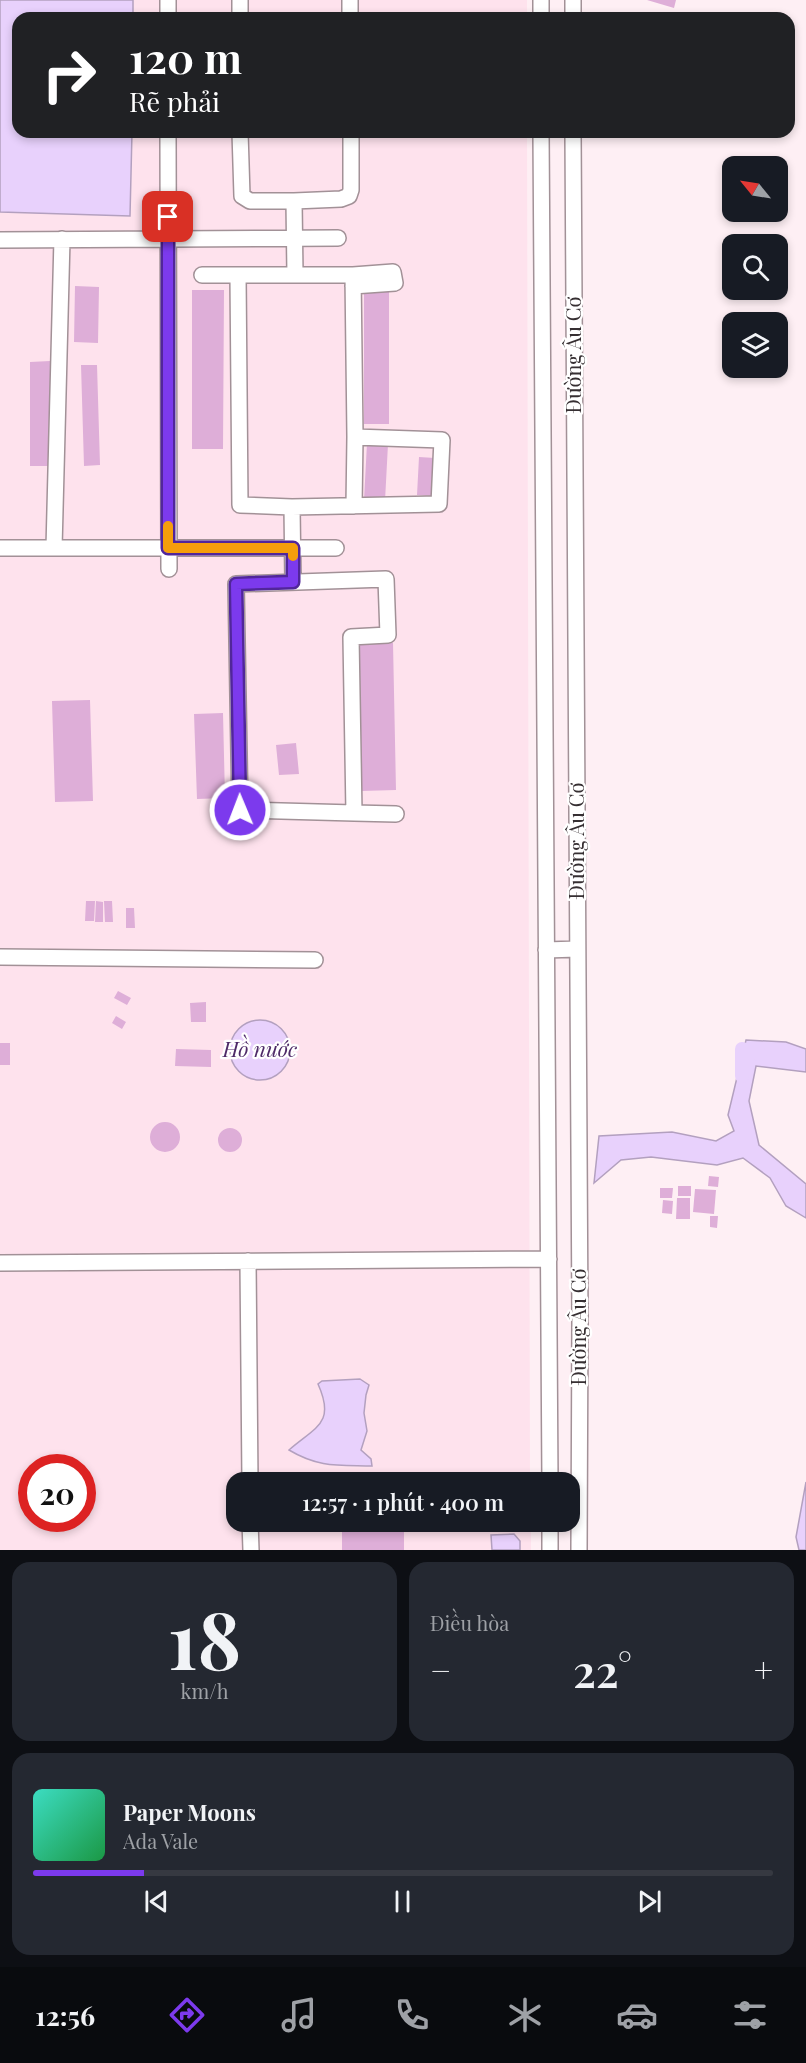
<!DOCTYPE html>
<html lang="vi">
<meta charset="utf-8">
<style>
:root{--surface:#171b24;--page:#242831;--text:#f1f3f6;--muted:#9ea1a6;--line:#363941;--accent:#7c3aed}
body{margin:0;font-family:"Playfair Display",serif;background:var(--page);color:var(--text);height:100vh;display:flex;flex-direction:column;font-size:22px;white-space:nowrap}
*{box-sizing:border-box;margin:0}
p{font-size:20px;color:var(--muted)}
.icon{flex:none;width:33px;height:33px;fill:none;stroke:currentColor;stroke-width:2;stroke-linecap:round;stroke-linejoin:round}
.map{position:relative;height:1550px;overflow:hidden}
.panel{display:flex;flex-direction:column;gap:12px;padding:12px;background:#0d0f14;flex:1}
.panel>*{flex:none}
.top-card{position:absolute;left:12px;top:12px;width:783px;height:126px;border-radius:18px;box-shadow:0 3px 9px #0003;background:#202124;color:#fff;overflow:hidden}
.needle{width:39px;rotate:300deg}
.tools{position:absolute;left:722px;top:156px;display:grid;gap:12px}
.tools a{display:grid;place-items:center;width:66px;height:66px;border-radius:12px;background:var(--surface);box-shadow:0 3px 9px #0003;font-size:30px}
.speed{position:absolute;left:18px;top:1454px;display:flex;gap:12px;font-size:30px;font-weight:700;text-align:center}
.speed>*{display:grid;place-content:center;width:78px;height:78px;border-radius:50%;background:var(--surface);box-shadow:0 3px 9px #0003;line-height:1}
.speed .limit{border:9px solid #d22;background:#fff;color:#111}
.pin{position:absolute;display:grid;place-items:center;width:51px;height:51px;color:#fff;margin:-26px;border-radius:12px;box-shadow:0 3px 9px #0006}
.me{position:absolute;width:66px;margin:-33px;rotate:359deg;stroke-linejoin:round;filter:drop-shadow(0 0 4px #0008)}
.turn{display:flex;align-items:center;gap:21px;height:126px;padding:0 18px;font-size:27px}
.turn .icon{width:78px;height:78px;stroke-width:2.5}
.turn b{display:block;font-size:42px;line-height:51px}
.big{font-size:45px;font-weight:600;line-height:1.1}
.panel .tile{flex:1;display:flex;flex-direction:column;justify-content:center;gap:9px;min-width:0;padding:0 21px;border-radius:18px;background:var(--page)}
.panel .dial{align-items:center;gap:0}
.dial b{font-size:78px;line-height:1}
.song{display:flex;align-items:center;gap:18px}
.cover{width:72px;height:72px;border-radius:9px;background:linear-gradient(135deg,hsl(170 70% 55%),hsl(140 70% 35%))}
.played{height:6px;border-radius:3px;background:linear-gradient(90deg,var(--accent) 15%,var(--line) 15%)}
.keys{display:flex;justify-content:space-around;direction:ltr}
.heat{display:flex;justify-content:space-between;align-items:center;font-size:33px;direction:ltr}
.panel .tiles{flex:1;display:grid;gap:12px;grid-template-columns:1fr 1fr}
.tile:last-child{grid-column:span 2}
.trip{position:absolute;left:226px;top:1472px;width:354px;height:60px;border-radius:18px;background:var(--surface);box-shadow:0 3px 9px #0003;font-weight:600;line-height:60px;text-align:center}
.tabs{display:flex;height:96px;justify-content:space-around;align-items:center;background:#090b0e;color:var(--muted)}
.tabs .icon{width:42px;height:42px}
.tabs .on{color:var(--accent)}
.tabs b{font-size:27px;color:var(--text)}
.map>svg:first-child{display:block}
</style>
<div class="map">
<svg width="806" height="1550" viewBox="0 0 806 1550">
<rect width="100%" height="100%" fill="#feeff4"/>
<path fill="#fee2ed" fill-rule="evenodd" d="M 0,0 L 527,0 L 527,18 L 18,18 L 18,132 L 527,132 L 530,1482 L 237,1482 L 237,1521 L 531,1521 L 531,1550 L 0,1550 ZM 32,1467 L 82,1467 L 82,1518 L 32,1518 Z"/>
<path fill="#e8d1fc" stroke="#b3a0bf" stroke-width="1.5" d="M 0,0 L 133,0 L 133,18 L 18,18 L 18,132 L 132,132 L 130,216 L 0,212 Z
M230 1050a30 30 0 1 1 60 0a30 30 0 1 1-60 0Z
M 746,1040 L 786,1042 L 806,1049 L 806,1072 L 756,1066 L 749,1101 L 759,1145 L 806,1184 L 806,1218 L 786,1206 L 770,1178 L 743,1158 L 717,1165 L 651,1157 L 621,1160 L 594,1183 L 599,1136 L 672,1132 L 716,1141 L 734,1131 L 728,1115 Z
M 360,1379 L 369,1385 L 366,1395 L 364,1413 L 367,1431 L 361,1450 L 371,1459 L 372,1466 C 339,1465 319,1468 289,1450 C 315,1427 336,1424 318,1384 L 322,1381 Z
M 806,1482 L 806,1550 L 799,1550 L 796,1537 Z
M 514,1534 L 520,1541 L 520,1550 L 492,1550 L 491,1535 Z"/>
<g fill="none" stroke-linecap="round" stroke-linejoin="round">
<path stroke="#e8d1fc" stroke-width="14" d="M 742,1076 L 742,1049 L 760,1054"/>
</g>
<path fill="#deaed8" d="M 647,0 L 676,0 L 674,8 Z
M 75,286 L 99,287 L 98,343 L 74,342 Z
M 192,290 L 224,290 L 223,449 L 192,449 Z
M 364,292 L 389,292 L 389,424 L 364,424 Z
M 50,361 L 51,466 L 30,466 L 30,362 Z
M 81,365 L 97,365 L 100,465 L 84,466 Z
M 367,443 L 388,444 L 385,501 L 364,500 Z
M 419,457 L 435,458 L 433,496 L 417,495 Z
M 393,643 L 396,790 L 361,791 L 357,644 Z
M 90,700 L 93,801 L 55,802 L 52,701 Z
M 223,713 L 225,798 L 197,799 L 194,714 Z
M 296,743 L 299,774 L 279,775 L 276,745 Z
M 86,901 L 95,901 L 94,921 L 85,921 Z
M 96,901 L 103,902 L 103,922 L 95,922 Z
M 104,901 L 112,901 L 113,922 L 105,922 Z
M 126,908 L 134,908 L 135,928 L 126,928 Z
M 118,991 L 131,998 L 127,1005 L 114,998 Z
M 206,1002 L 206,1022 L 191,1022 L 190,1003 Z
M 116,1016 L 126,1022 L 122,1029 L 112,1023 Z
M 0,1043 L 10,1043 L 10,1065 L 0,1065 Z
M 176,1049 L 211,1050 L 211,1067 L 175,1066 Z
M150 1137a15 15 0 1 1 30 0a15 15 0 1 1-30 0Z
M218 1140a12 12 0 1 1 24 0a12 12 0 1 1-24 0Z
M 709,1176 L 719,1177 L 718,1187 L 708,1186 Z
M 678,1186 L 691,1186 L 691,1196 L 678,1196 Z
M 660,1188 L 673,1188 L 672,1198 L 660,1198 Z
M 695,1189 L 716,1190 L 714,1214 L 693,1212 Z
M 677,1198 L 690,1198 L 690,1219 L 676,1219 Z
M 663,1200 L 673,1201 L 672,1214 L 662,1213 Z
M 710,1216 L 718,1216 L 717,1228 L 710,1227 Z
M 342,1525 L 404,1525 L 404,1550 L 342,1550 Z"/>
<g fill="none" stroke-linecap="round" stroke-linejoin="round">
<defs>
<path id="minor" d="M 168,0 L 168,18
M 240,0 L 240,18
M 350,0 L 350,18
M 573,0 L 573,18
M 541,18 L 541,0
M 168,132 L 169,569
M 240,132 L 242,196 L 250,201 L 294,201
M 541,132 L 550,1482
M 573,132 L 580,1319 L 579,1550
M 0,240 L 338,238
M 202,275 L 353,275
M 238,275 L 240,505 L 292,507
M 295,275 L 294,201 L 341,199 L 349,196 L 351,190 L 351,132
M 354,506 L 355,437
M 0,548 L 336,548
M 54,548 L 62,239
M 386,579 L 388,635 L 351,637 L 354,813 L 240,810 L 236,584 Z
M 293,582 L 292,507 L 439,504 L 442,440 L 355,437 L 353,275 L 393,272 L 395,283 L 353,286
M 354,813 L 396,814
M 546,950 L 577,949
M 0,957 L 315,960
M 248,1261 L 250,1482
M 0,1263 L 549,1259
M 250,1521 L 251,1550
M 550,1521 L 550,1550"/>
</defs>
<use href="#minor" stroke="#a29197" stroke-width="18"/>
<use href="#minor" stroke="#fff" stroke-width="15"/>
</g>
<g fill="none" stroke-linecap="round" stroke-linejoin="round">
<defs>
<path id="route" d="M 168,217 L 168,548 L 293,548 L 293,582 L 236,584 L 240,810"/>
</defs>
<use href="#route" stroke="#51269a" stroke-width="15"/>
<use href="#route" stroke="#7c3aed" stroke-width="10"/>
<path stroke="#f59e0b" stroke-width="10" d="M 168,526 L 168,548 L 293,548 L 293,556"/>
</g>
<g text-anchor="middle" stroke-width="4.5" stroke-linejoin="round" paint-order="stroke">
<g font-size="20" fill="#362f32" stroke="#fff">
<text transform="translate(574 355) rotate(-90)" y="7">Đường Âu Cơ</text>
<text transform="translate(577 841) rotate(-90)" y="7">Đường Âu Cơ</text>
<text transform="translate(579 1327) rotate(-90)" y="7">Đường Âu Cơ</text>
</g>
<g font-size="21" font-style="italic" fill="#4e2a68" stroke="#fff">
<text x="260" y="1057">Hồ nước</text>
</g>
</g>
</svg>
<div class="tools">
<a><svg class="needle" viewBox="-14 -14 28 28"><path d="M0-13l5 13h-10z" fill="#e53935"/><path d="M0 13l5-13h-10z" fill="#9ea1a6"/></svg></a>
<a><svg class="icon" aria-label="search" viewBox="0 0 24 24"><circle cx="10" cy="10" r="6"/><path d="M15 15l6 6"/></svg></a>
<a><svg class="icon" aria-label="layers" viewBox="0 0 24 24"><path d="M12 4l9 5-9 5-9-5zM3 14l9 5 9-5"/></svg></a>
</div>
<div class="speed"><div class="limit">20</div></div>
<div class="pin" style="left:168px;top:217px;background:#d93025"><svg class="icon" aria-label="arrive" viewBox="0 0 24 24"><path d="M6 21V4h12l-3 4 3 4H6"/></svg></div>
<svg class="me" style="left:240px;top:810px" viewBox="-20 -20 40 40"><circle r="17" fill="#7c3aed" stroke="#fff" stroke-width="3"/><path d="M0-11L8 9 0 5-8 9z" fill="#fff"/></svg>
<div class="trip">12:57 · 1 phút · 400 m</div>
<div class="top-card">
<div class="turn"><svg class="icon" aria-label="right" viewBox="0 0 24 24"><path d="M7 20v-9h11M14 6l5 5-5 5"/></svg><div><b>120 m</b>Rẽ phải</div></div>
</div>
</div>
<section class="panel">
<div class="tiles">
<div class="tile dial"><b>18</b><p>km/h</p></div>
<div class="tile"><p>Điều hòa</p>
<div class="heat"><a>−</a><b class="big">22°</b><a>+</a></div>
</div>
<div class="tile">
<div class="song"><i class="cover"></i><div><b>Paper Moons</b><p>Ada Vale</p></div></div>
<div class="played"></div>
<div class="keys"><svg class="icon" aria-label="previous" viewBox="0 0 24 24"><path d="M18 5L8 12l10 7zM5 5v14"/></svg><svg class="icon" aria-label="pause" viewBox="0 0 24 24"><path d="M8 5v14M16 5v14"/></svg><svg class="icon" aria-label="next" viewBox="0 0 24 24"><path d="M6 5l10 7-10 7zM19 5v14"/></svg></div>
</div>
</div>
</section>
<nav class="tabs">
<b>12:56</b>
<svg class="icon on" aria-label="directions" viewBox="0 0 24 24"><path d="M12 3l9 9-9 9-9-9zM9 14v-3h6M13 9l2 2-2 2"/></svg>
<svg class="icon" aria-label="music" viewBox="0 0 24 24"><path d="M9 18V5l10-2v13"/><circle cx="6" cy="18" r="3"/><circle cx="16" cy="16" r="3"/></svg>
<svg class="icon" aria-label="phone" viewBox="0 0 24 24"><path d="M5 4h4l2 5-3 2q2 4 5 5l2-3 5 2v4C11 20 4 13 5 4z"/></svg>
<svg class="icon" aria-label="climate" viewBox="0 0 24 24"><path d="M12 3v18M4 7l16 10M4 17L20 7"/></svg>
<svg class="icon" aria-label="car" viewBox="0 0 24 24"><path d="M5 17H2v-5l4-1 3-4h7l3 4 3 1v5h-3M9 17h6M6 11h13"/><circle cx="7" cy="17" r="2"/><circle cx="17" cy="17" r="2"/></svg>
<svg class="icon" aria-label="filters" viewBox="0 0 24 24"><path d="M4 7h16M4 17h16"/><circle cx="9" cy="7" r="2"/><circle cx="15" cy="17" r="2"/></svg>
</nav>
